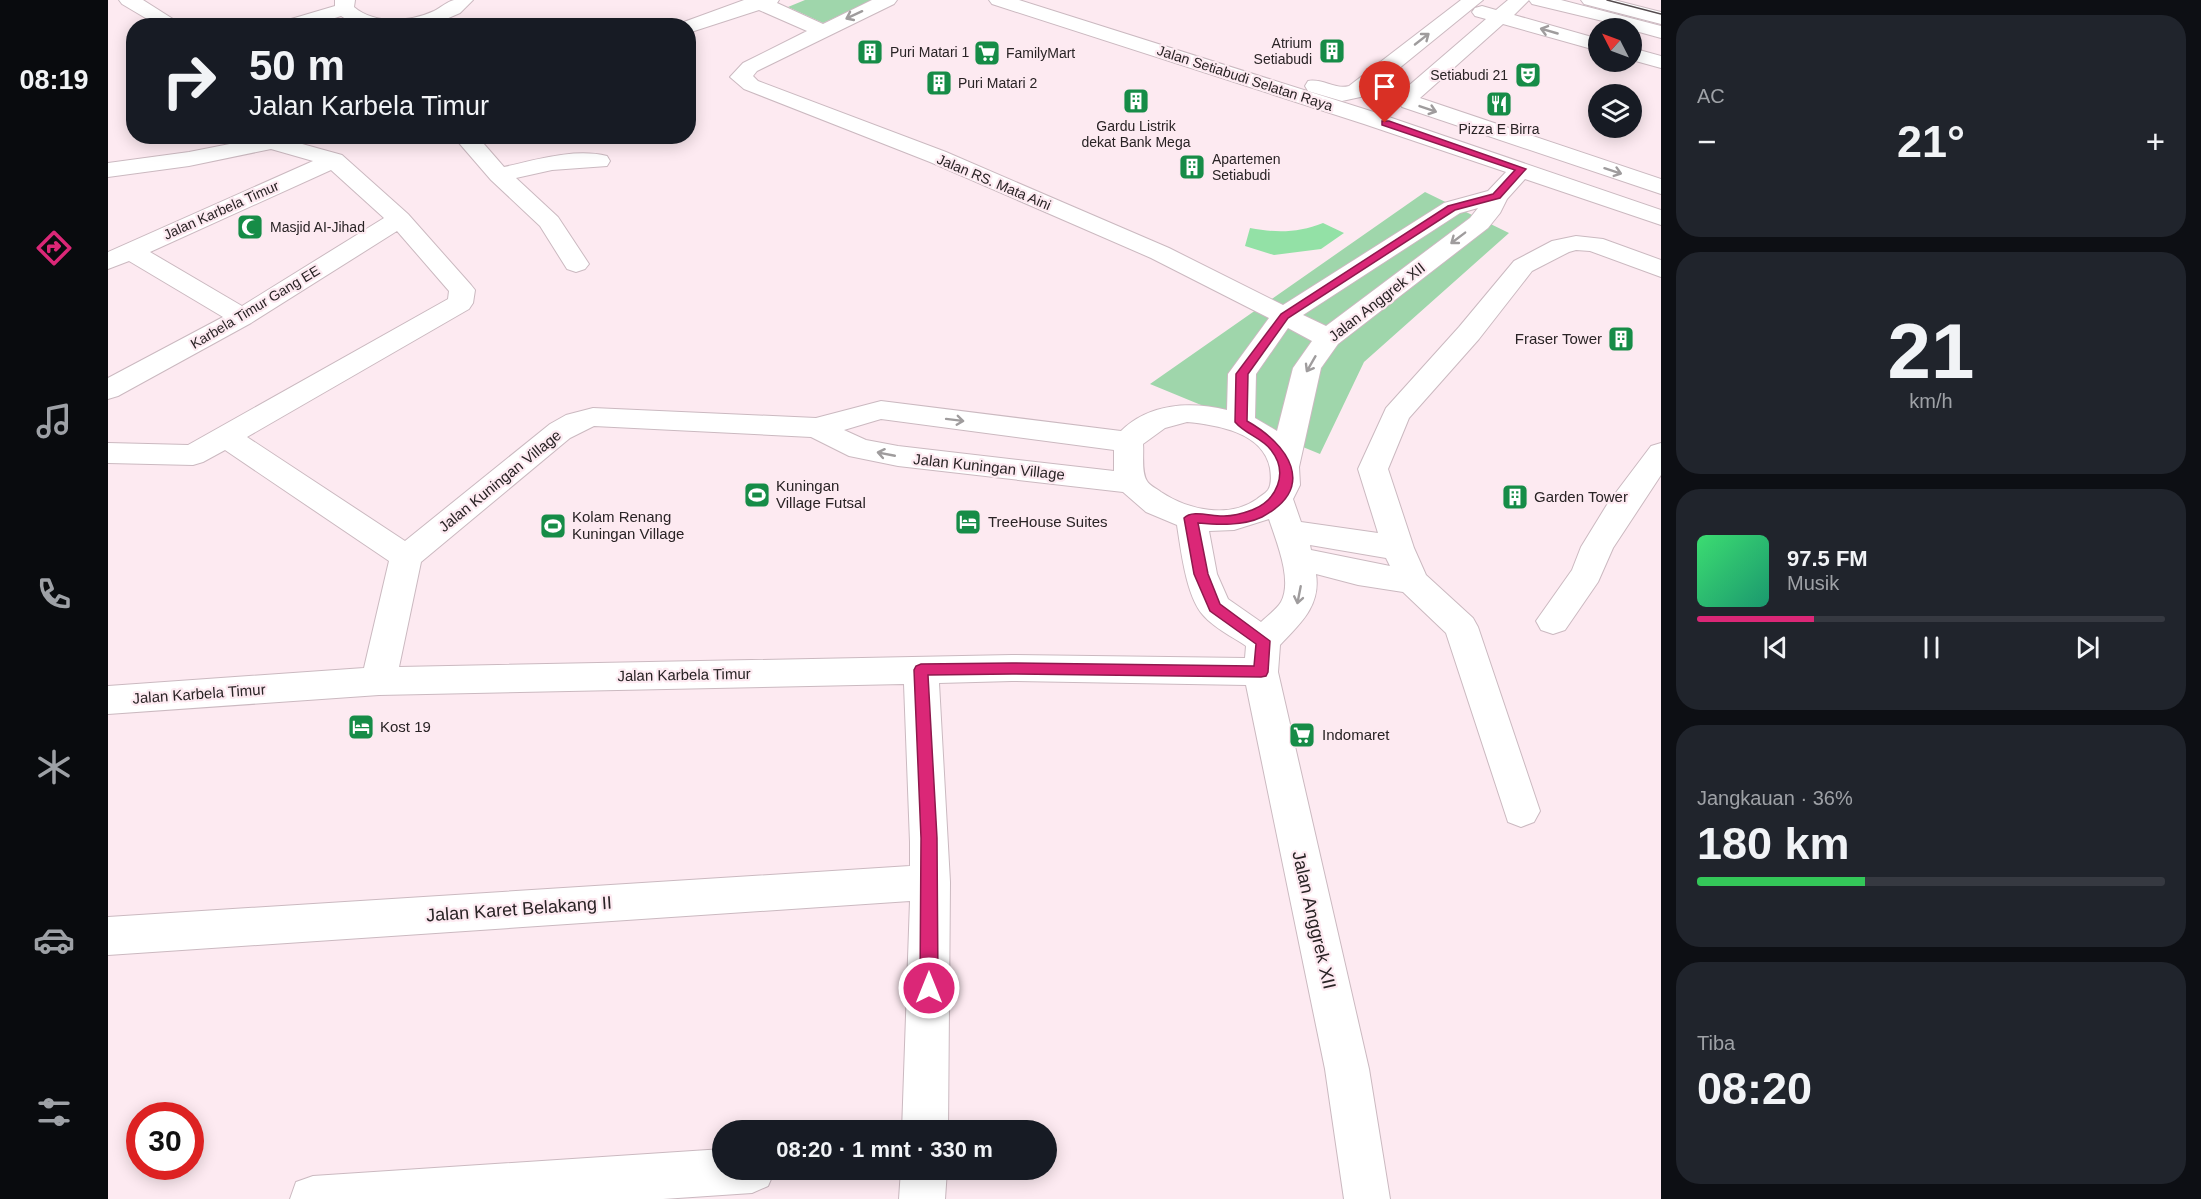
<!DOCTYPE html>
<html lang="id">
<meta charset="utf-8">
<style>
:root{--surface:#171b24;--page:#20242c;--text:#f1f3f6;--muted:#9ea1a6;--line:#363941;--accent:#db2777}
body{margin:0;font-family:Arial,sans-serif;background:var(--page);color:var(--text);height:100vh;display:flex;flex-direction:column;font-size:22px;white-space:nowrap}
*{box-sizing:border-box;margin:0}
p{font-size:20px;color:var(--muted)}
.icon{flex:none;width:33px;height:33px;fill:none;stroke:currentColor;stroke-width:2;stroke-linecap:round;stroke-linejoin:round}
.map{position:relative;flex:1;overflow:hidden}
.side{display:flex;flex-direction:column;gap:15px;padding:15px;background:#0d0f14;width:540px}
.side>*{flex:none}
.banner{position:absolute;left:18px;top:18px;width:570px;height:126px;border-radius:24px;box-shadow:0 3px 15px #0003;background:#171b24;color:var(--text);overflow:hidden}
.needle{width:39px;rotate:312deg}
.buttons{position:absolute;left:1480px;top:18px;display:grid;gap:12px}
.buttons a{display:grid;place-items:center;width:54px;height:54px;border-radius:50%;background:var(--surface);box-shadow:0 3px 15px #0003;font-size:30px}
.speed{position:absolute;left:18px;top:1102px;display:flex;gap:12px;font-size:30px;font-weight:700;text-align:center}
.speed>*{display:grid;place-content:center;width:78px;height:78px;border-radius:50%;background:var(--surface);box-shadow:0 3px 15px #0003;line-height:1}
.speed .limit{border:9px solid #d22;background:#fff;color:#111}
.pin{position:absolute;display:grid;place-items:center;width:51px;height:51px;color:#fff;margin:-62px -26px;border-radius:50% 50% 50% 0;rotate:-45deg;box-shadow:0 0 6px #0007}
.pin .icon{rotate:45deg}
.me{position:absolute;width:66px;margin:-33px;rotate:0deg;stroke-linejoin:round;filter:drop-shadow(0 0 4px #0008)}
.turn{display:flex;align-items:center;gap:21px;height:126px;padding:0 24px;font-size:27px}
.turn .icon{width:78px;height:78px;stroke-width:2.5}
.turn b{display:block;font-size:42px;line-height:51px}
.big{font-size:45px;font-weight:600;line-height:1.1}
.side .card{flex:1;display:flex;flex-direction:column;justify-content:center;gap:9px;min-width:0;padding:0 21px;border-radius:24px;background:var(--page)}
.side .dial{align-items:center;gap:0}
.dial b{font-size:78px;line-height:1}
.song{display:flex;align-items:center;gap:18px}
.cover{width:72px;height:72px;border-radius:9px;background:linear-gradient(135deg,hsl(140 70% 55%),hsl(160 70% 35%))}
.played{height:6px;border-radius:3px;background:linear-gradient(90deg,var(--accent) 25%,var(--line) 25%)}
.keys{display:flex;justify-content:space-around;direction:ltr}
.heat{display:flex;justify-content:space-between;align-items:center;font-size:33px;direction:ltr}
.charge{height:9px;border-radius:4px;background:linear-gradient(90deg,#34c759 36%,var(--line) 0)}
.trip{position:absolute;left:604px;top:1120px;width:345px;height:60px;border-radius:30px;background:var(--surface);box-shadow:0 3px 15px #0003;font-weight:600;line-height:60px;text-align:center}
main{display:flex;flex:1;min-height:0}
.dock{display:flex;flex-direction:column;width:108px;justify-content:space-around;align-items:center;background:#090b0e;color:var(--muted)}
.dock .icon{width:42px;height:42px}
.dock .current{color:var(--accent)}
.dock b{font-size:27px;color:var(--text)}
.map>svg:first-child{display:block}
</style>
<main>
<nav class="dock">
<b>08:19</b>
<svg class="icon current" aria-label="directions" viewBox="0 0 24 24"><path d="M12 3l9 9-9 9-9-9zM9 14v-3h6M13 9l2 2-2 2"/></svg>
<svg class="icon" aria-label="music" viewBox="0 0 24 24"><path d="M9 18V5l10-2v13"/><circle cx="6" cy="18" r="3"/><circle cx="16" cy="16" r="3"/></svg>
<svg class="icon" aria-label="phone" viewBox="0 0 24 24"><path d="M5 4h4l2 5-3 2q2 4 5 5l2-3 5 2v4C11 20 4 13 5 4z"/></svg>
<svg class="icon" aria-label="climate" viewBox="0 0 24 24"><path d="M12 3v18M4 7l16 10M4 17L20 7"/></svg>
<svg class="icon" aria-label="car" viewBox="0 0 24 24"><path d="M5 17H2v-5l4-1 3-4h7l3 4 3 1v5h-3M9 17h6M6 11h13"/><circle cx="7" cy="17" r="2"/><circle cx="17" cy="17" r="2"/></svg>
<svg class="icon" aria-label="filters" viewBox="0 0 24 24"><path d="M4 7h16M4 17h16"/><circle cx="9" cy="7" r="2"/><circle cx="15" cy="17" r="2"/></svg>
</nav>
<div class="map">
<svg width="1553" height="1199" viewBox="0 0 1553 1199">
<rect width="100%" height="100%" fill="#fdeaf1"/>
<path fill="#9fd6ab" d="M 697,0 L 765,0 L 715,23 L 680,7 Z
M 1317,192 L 1401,233 L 1256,362 L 1212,454 L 1042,384 Z"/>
<path fill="#93e1a6" d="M 1215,223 L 1236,233 L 1213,249 L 1166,255 L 1137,246 L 1142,228 C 1168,233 1190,233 1215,223 Z"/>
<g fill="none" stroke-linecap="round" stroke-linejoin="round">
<defs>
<path id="minor" d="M 11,0 L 35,0 L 76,26 L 51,26 L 14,4 Z
M 227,0 L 247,0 L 246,7 C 267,25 302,22 326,11 C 332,8 340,1 346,0 C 352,0 359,0 365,0 L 352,13 L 322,26 L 249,26 L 233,16 L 202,26 L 170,26 L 173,22 L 227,6 Z
M 636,0 L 671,0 L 669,3 L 715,24 L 764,0 L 789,0 L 786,4 L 649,71 L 645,76 L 650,81 L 838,152 L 1061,248 L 1175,305 L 1336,203 L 1380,191 L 1398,172 L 1256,124 L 884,4 L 881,0 L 911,0 L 1272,114 L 1553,210 L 1553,225 L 1417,179 L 1399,199 L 1392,213 L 1380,228 L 1230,344 L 1213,368 L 1191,467 L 1192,485 L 1185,499 L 1193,522 L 1270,533 L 1250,469 L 1278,408 L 1351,327 L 1406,261 L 1444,241 L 1468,236 L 1495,239 L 1553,260 L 1553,277 L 1482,251 L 1468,250 L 1461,252 L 1424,271 L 1371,339 L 1301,418 L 1280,469 L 1306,548 L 1318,575 L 1365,618 L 1370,627 L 1432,811 L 1426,822 L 1413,827 L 1400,822 L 1338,633 L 1295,592 L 1250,585 L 1208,574 C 1213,606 1192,624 1172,645 L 1170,672 L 1261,1069 L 1282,1199 L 1236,1199 L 1217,1069 L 1138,685 L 904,681 L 831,683 L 842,882 L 840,1131 L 794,1131 L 802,901 L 0,955 L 0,917 L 802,866 L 802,842 L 796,684 L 271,695 L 0,714 L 0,686 L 256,668 L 281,561 L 117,450 L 95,462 L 85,465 L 0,463 L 0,443 L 80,445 L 340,299 L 341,291 L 289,231 L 143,323 L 10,396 L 0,399 L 0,378 L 115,317 L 21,261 L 0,269 L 0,252 L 205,161 L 163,149 L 81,166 L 0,177 L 0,163 L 81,152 L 147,139 L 145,136 L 187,136 L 187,142 L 234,155 L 300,214 L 363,285 L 367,290 L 365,303 L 361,309 L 139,437 L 297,541 L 442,424 L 458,415 L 485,408 L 708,418 L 773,401 L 1013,431 C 1041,403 1083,401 1119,410 L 1120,374 L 1161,318 L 1043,258 L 822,162 L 636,89 L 622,77 L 635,63 L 699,31 L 651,10 L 580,33 L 580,26 L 571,26 L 573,23 ZM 223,170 L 276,218 L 134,306 L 42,252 ZM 1370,208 L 1362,218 L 1218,326 L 1195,315 L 1352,213 ZM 1180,328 L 1204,341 L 1185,368 L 1169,431 L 1147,418 L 1148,374 ZM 773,419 L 1006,450 L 1006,471 L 790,446 L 758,440 L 736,430 ZM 1079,422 C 1109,425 1155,432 1162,468 C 1163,475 1164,484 1160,490 C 1157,494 1152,496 1149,499 C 1121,519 1080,510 1053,492 C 1049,489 1041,485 1039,481 C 1033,472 1036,454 1035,444 L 1057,428 ZM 486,426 L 703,437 L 741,456 L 790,466 L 1015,492 L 1038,512 L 1069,525 C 1073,550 1078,596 1095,615 C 1106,628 1125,637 1138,646 L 1137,658 L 904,655 L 291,667 L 313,562 L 462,438 ZM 1161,519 C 1168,541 1185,580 1173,602 C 1169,609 1159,616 1153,622 L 1120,599 L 1109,574 L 1101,531 L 1126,530 ZM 1202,545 L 1278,558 L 1282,566 L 1203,550 Z
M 1353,0 L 1375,0 L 1257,96 L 1234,101 L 1200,91 L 1197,86 L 1200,81 C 1215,78 1227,90 1241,86 Z
M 1400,0 L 1421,0 L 1406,15 L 1491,39 L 1491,51 L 1395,24 L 1312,98 L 1553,179 L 1553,194 L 1294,107 L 1288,99 L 1291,94 L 1378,19 L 1367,16 L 1364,12 L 1367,8 L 1374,6 L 1388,10 Z
M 1473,0 L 1506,0 L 1553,12 L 1553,24 L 1476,4 Z
M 1524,48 L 1553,56 L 1553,68 L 1524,60 Z
M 345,136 L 369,136 L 396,167 C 428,160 466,148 499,156 L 502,161 L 499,166 L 444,170 L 408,178 L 450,217 L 481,264 L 477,269 L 468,272 L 459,269 L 432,226 L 383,180 Z
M 1553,443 L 1553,475 L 1505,548 L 1490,582 L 1457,630 L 1445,634 L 1433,630 L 1428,621 L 1464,570 L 1473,547 L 1500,503 L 1543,446 Z
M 615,1149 L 615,1170 L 667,1170 L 660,1186 L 644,1193 L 555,1199 L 182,1199 L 188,1182 L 205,1176 Z
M 793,1170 L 839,1170 L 837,1199 L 791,1199 Z"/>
<path id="major" d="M 1421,0 L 1453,0 L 1553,26 L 1553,38 L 1524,30 L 1524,28 L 1424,4 Z"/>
</defs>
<use href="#minor" stroke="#cbb9c0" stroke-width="2"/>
<use href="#major" stroke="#cbb9c0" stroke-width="2"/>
<use href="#minor" fill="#fff" fill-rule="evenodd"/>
<use href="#major" fill="#fff" fill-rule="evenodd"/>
<path stroke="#544b4e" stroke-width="1.5" d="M 1499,0 L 1553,14"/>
</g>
<defs><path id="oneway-shaft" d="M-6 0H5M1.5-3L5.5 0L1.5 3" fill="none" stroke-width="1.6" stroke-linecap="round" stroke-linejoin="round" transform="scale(1.5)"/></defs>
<g stroke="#9f9c9d">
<use href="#oneway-shaft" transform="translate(746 15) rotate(155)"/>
<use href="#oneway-shaft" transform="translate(1441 31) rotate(-164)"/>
<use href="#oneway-shaft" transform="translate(1314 39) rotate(-38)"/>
<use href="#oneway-shaft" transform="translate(1320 109) rotate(19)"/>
<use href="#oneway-shaft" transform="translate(1505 171) rotate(18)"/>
<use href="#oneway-shaft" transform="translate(1350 238) rotate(143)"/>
<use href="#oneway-shaft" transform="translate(1203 364) rotate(120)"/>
<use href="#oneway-shaft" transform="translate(847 420) rotate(7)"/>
<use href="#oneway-shaft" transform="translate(778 454) rotate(-169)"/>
<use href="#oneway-shaft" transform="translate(1191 595) rotate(101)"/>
</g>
<path fill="#db2777" stroke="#8e194d" stroke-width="1.5" d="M 1274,121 L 1281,121 L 1418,169 L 1392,198 L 1347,210 L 1180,318 L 1140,374 L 1139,421 C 1180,444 1210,487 1154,517 C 1135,526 1111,525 1090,523 L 1100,574 L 1112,604 L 1162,641 L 1160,672 L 1158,676 L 1153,677 L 904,674 L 820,675 L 829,838 L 830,988 L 827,994 L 821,996 L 815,994 L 812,988 L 813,838 L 806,670 L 808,666 L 813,664 L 904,663 L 1146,666 L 1148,644 L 1102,611 L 1086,574 L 1076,518 C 1084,509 1105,517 1116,516 C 1124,516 1136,513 1144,510 C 1169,500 1181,473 1163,450 C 1154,438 1137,434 1127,422 L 1128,374 L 1173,314 L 1340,206 L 1385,194 L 1407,170 L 1274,125 Z"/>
<defs>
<symbol id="building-square" viewBox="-11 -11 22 22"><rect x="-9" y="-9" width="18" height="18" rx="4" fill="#168c47" stroke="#fdeaf1"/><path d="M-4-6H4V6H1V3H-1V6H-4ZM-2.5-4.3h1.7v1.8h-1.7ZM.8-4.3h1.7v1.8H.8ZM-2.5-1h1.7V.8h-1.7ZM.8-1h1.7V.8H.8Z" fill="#fff"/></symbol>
<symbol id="supermarket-square" viewBox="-11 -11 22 22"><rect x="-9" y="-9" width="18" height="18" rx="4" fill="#168c47" stroke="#fdeaf1"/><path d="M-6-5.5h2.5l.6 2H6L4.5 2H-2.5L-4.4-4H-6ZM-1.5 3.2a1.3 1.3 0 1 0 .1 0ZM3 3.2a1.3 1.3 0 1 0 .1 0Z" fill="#fff"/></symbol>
<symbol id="theatre-square" viewBox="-11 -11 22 22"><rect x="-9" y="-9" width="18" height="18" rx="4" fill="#168c47" stroke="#fdeaf1"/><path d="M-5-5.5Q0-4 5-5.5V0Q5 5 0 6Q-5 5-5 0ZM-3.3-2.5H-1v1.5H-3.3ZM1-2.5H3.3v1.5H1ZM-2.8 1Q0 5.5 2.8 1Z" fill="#fff"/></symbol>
<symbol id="restaurant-square" viewBox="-11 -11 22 22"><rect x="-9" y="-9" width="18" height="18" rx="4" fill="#168c47" stroke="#fdeaf1"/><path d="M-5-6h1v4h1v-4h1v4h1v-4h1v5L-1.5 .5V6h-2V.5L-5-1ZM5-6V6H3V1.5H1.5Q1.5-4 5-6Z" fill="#fff"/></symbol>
<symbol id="mosque-square" viewBox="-11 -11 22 22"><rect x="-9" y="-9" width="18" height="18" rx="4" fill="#168c47" stroke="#fdeaf1"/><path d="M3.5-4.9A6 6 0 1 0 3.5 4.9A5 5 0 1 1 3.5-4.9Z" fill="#fff"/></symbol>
<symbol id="stadium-square" viewBox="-11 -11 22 22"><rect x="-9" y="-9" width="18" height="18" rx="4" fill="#168c47" stroke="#fdeaf1"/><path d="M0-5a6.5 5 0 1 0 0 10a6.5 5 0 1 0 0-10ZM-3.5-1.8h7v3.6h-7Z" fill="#fff"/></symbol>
<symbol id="hotel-square" viewBox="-11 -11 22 22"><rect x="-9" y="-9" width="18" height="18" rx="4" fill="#168c47" stroke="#fdeaf1"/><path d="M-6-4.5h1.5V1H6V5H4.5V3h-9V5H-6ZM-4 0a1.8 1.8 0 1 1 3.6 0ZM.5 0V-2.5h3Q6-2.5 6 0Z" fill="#fff"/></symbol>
</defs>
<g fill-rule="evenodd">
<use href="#building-square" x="1209" y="36" width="30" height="30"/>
<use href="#building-square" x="747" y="37" width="30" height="30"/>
<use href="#supermarket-square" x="864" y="38" width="30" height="30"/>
<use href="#theatre-square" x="1405" y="60" width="30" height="30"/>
<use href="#building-square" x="816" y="68" width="30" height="30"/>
<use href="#building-square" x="1013" y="86" width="30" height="30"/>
<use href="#restaurant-square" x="1376" y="89" width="30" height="30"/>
<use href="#building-square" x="1069" y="152" width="30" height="30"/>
<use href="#mosque-square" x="127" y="212" width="30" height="30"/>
<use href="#building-square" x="1498" y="324" width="30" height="30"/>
<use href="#stadium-square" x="634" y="480" width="30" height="30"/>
<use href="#building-square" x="1392" y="482" width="30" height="30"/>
<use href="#hotel-square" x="845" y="507" width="30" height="30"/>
<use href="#stadium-square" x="430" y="511" width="30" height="30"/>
<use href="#hotel-square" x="238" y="712" width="30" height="30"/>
<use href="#supermarket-square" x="1179" y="720" width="30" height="30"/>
</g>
<g text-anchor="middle" stroke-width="4.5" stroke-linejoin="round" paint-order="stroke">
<g font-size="14" fill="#292325" stroke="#fdeaf1" text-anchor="start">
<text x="1204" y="48" text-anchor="end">Atrium<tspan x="1204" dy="16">Setiabudi</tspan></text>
<text x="782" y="57">Puri Matari 1</text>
<text x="898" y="58">FamilyMart</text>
<text x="1400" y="80" text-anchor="end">Setiabudi 21</text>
<text x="850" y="88">Puri Matari 2</text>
<text x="1028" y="131" text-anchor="middle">Gardu Listrik<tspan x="1028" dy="16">dekat Bank Mega</tspan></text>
<text x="1391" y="134" text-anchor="middle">Pizza E Birra</text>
<text x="1104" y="164">Apartemen<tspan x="1104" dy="16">Setiabudi</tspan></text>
<text x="162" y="232">Masjid AI-Jihad</text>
</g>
<g font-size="14" fill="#292325" stroke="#fdeaf1">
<text transform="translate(1137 78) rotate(18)" y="5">Jalan Setiabudi Selatan Raya</text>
<text transform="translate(886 182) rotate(23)" y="5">Jalan RS. Mata Aini</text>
<text transform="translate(113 210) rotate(-24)" y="5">Jalan Karbela Timur</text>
<text transform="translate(147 307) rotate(-31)" y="5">Karbela Timur Gang EE</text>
</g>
<g font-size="15" fill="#292325" stroke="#fdeaf1">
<text transform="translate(1269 302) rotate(-38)" y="5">Jalan Anggrek XII</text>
<text transform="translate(881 467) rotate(6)" y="5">Jalan Kuningan Village</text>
<text transform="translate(392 481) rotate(-39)" y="5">Jalan Kuningan Village</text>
<text transform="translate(576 675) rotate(-1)" y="5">Jalan Karbela Timur</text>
<text transform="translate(91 694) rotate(-4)" y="5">Jalan Karbela Timur</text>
</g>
<g font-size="15" fill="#292325" stroke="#fdeaf1" text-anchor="start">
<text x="1494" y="344" text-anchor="end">Fraser Tower</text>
<text x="668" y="491">Kuningan<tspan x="668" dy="17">Village Futsal</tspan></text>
<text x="1426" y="502">Garden Tower</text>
<text x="464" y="522">Kolam Renang<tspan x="464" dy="17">Kuningan Village</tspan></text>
<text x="880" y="527">TreeHouse Suites</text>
<text x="272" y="732">Kost 19</text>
<text x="1214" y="740">Indomaret</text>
</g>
<g font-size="18" fill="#292325" stroke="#fdeaf1">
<text transform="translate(411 909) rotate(-4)" y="6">Jalan Karet Belakang II</text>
<text transform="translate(1206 920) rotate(77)" y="6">Jalan Anggrek XII</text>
</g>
</g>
</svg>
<div class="buttons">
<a><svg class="needle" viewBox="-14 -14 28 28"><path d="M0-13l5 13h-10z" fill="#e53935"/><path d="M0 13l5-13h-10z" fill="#9ea1a6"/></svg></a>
<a><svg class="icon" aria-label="layers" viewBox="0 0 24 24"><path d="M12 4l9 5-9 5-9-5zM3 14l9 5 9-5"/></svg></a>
</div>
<div class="speed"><div class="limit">30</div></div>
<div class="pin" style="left:1277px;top:123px;background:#d93025"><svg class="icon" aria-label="arrive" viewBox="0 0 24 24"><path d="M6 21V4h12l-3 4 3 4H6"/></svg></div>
<svg class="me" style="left:821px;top:988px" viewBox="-20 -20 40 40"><circle r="17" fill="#db2777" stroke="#fff" stroke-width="3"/><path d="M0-11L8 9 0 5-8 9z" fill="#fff"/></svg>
<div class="trip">08:20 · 1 mnt · 330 m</div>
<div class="banner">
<div class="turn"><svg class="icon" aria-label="right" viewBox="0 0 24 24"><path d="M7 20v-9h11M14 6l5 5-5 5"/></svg><div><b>50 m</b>Jalan Karbela Timur</div></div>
</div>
</div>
<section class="side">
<div class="card"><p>AC</p>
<div class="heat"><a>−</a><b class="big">21°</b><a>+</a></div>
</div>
<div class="card dial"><b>21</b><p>km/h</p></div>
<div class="card">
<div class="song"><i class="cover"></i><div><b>97.5 FM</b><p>Musik</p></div></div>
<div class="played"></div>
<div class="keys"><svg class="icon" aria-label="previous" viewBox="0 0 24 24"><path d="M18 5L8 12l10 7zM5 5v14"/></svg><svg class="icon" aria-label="pause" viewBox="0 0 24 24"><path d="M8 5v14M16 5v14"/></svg><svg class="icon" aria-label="next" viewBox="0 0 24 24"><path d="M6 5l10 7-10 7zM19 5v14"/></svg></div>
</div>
<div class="card"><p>Jangkauan · 36%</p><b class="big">180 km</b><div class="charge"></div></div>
<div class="card"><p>Tiba</p><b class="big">08:20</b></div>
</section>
</main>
